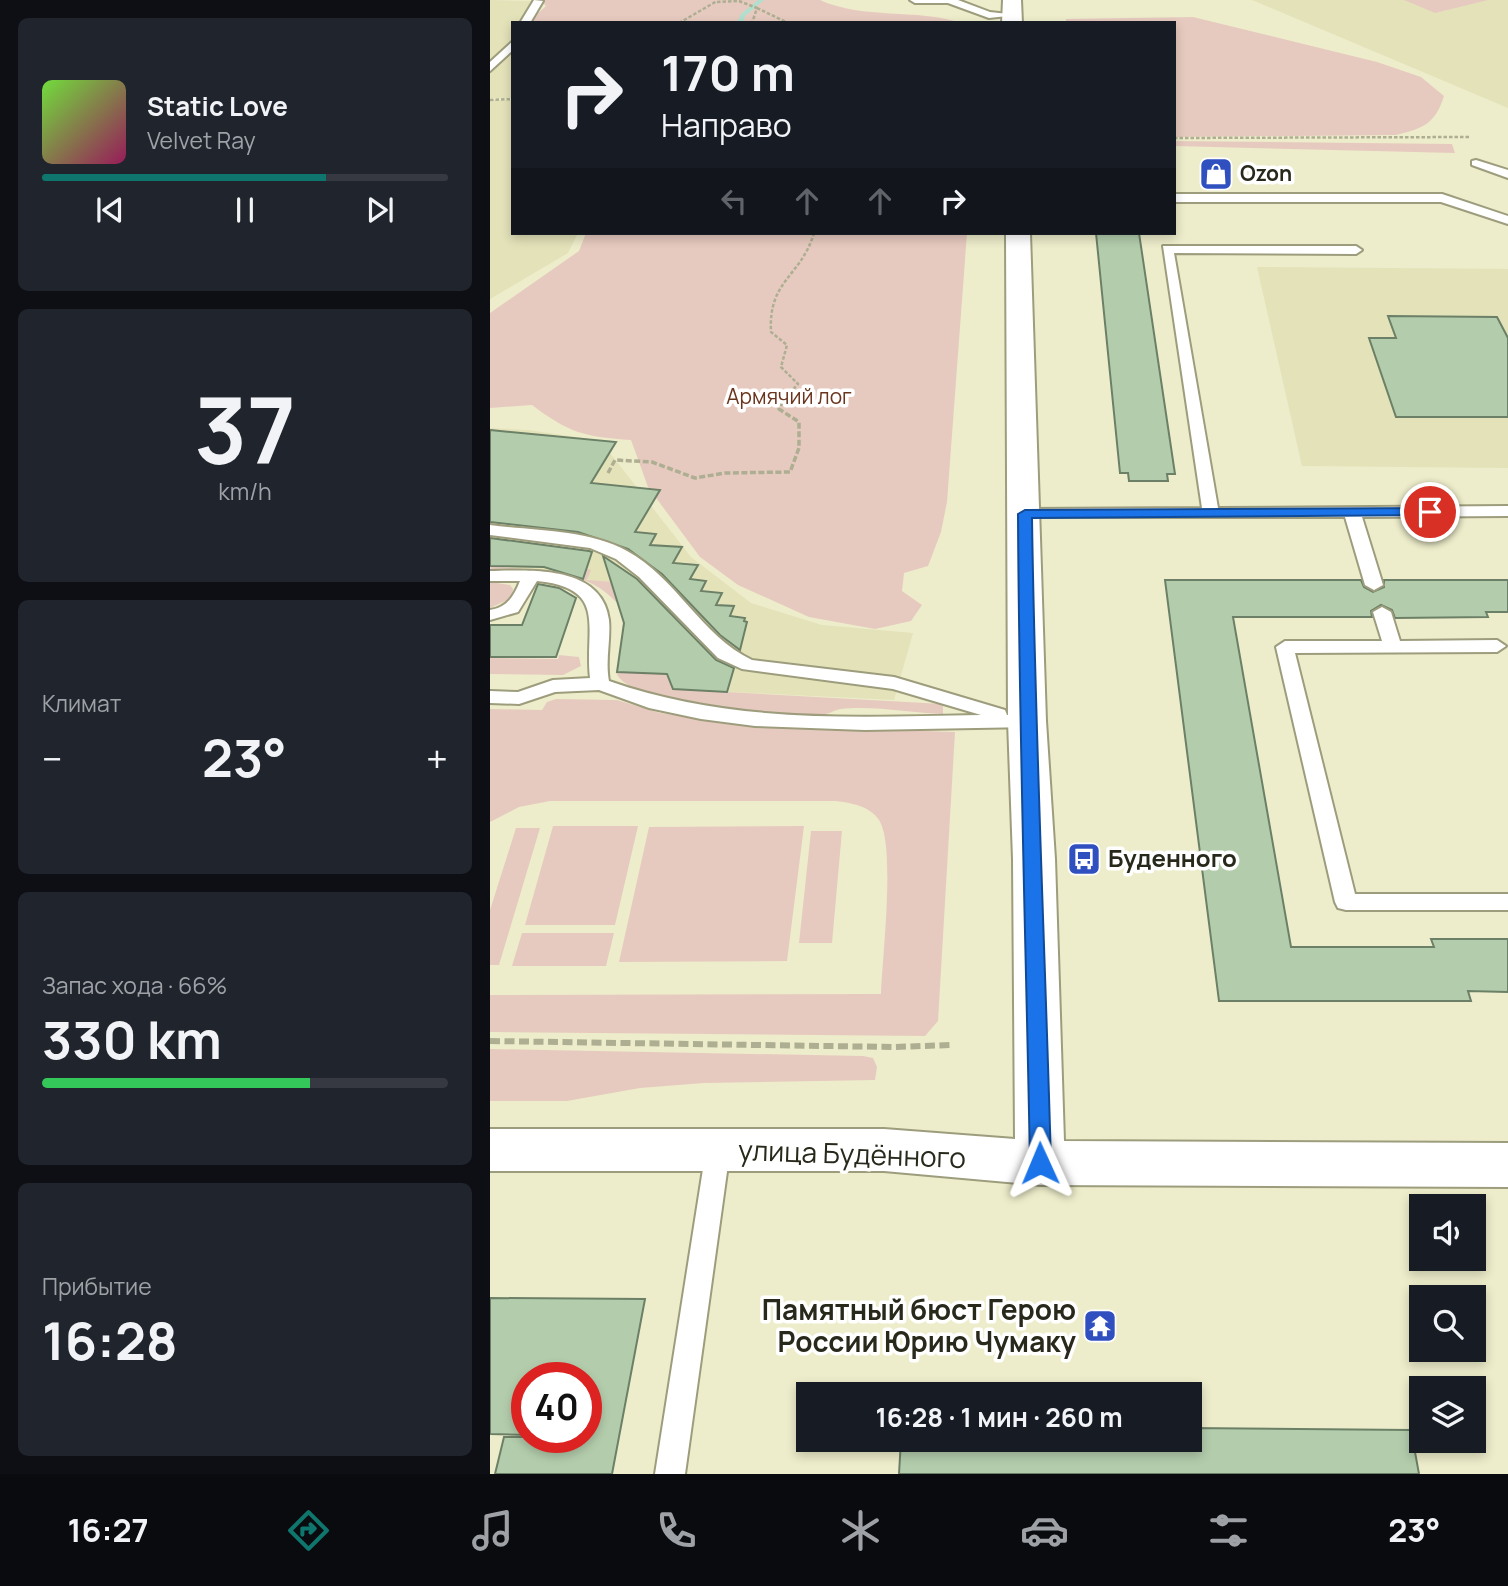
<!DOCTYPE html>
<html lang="ru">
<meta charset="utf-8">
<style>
:root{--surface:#171b24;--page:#20242c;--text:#f1f3f6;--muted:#9ea1a6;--line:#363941;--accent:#0f766e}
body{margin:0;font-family:Manrope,sans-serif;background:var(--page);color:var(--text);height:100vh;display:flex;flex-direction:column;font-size:26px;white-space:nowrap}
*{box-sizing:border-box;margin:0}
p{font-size:23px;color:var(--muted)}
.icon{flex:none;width:38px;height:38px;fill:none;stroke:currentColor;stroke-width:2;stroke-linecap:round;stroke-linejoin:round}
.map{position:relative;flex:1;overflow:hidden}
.details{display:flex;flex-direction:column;gap:18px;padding:18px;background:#0d0f14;width:490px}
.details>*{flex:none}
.hud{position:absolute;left:21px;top:21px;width:665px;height:214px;border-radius:0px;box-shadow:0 4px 10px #0003;background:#171b24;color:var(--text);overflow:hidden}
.buttons{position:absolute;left:919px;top:1194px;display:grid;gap:14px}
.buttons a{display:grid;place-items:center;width:77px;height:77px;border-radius:0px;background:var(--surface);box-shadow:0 4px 10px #0003;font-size:35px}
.speed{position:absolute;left:21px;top:1362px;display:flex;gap:14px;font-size:35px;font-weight:700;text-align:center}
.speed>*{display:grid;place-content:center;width:91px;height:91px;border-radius:50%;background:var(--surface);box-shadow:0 4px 10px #0003;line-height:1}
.speed .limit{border:10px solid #d22;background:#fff;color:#111}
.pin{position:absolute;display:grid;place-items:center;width:60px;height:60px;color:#fff;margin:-30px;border:4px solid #fff;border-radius:50%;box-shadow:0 2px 7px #0007}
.me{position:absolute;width:77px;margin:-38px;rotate:359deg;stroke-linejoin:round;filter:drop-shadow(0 0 5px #0008)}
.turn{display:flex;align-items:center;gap:24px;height:147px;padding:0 35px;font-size:32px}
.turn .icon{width:91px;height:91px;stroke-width:2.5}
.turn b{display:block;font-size:49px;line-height:60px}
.lanes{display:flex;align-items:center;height:66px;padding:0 35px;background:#0003;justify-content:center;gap:35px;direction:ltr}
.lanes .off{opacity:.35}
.big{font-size:52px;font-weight:700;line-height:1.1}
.details .widget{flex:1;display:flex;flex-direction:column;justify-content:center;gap:10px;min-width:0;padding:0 24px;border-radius:10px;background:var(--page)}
.details .dial{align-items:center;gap:0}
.dial b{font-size:91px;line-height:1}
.song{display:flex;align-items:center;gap:21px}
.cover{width:84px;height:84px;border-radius:10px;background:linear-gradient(135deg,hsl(100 70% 55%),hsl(330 70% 35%))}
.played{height:7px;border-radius:4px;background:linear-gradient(90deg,var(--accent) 70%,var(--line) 70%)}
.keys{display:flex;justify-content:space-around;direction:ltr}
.heat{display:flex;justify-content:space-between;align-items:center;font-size:38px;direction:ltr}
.charge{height:10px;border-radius:5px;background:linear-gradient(90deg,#34c759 66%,var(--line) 0)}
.trip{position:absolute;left:306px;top:1382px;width:406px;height:70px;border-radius:0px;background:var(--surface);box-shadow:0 4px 10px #0003;font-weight:700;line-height:70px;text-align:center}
.tabs{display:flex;height:112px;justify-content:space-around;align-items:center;background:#090b0e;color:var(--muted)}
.tabs .icon{width:49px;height:49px}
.tabs .current{color:var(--accent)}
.tabs b{font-size:32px;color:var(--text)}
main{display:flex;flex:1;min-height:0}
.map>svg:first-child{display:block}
</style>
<main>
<section class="details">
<div class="widget">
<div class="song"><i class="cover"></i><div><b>Static Love</b><p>Velvet Ray</p></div></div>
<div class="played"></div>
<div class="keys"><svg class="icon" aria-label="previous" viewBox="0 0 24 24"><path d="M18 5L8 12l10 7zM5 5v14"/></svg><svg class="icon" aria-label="pause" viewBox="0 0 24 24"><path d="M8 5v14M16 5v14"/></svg><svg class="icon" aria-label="next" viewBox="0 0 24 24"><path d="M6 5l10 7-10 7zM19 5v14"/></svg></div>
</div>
<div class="widget dial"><b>37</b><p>km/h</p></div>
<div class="widget"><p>Климат</p>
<div class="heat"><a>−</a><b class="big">23°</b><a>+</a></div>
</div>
<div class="widget"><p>Запас хода · 66%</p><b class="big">330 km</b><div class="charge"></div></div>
<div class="widget"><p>Прибытие</p><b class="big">16:28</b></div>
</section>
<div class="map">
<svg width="1018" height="1474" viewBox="0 0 1018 1474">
<rect width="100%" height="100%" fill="#ededcb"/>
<path fill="#e3e2b9" d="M 0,0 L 48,1 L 32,23 L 23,23 L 23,98 L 0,98 Z
M 762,0 L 1018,0 L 1018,108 Z
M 0,100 L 23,100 L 23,233 L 88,233 L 78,253 L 0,299 Z
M 767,267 L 1018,269 L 1018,468 L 812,466 Z
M 0,428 L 38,430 L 93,438 L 120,453 L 201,557 L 261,603 L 332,625 L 423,633 L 404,700 L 183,689 L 134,623 L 126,602 L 129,601 L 91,574 L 0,566 Z"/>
<path fill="#e7cabf" d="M 50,0 L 330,0 C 374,20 426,8 471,23 L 37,23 L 56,6 Z
M 914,0 L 998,0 L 945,13 Z
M 703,17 L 887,62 L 931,77 L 954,96 C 945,124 934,128 906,135 L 684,137 L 684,23 L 576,23 L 576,19 Z
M 684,141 L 962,144 L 965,153 L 684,146 Z
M 96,233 L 477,233 L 457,502 L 451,532 L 438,566 L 414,573 L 412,591 L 432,605 L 421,621 L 385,629 L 319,617 L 248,585 L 210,557 L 158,487 L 141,440 C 95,437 79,433 42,405 L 0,408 L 0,313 L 89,251 Z
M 0,566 L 91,574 L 95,568 L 101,570 L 97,580 L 123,582 L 130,601 L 126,602 C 93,566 45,571 0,570 Z
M 0,582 L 20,585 L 23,589 L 22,598 L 0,608 Z
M 161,637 L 184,689 L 453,704 L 453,714 C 422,713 381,705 351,709 C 344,710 338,715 330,715 C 296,717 137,707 126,672 L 158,673 L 129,658 L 132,640 Z
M 69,655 L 89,657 L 91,666 L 73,675 L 0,674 L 0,658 L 68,659 Z
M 66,699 L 127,700 L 170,713 L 256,725 L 465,732 L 448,1021 L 435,1036 L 0,1032 L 0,995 L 391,994 C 392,959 406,846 389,820 C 380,806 361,803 346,801 L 60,801 L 29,807 L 0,822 L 0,709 L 52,710 L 57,702 Z
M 63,826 L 148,826 L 125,925 L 35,925 Z
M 314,826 L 297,961 L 129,962 L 159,827 Z
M 26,828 L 50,828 L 9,965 L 0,965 L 0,910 Z
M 321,831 L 352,831 L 342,943 L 309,943 Z
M 32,933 L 124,933 L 116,966 L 22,966 Z
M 0,1049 L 373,1056 L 383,1058 L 387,1067 L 385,1080 L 214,1083 L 150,1088 L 77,1101 L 0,1101 Z"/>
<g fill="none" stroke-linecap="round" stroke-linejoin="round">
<path fill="#b0dfce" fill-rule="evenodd" d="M 268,0 L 274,0 L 255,16 L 253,23 L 247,23 L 251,14 Z"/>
</g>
<path fill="#b3cdac" stroke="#6c8067" stroke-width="2" d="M 606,233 L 649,233 L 685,474 L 677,474 L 678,481 L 639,481 L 638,473 L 630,473 Z
M 898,316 L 1007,317 L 1018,338 L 1018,417 L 906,417 L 879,338 L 906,338 Z
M 0,430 L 126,442 L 101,483 L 170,490 L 145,532 L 166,534 L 160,545 L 192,547 L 183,563 L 208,565 L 200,579 L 216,581 L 211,591 L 232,593 L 226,605 L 244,606 L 240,616 L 255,618 L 254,621 L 257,622 L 250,650 L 230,635 L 172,574 L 138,549 L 88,532 L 0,522 Z
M 0,538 L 99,551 L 102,552 L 93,579 L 54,567 L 0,566 Z
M 113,556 L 147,579 L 226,660 L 244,668 L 237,692 L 183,689 L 177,674 L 127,672 L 134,623 Z
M 675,580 L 871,580 L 874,587 L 883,592 L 894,587 L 894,580 L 1018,580 L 1018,612 L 996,612 L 998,617 L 905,618 L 902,610 L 891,605 L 881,611 L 882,617 L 743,617 L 801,947 L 944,947 L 941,939 L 1018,939 L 1018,992 L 978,991 L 981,1001 L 729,1001 Z
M 48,584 L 69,588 L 86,598 L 66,657 L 0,657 L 0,625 L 32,625 Z
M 0,1298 L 155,1299 L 122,1474 L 5,1474 L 14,1437 L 96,1437 L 96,1377 L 37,1377 L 37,1435 L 0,1434 Z
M 700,1428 L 921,1430 L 929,1474 L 409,1474 L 411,1440 L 700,1440 Z"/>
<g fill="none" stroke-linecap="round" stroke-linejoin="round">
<defs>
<path id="lane" d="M 44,0 L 53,1 L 40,23 L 30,23 Z
M 420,0 L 468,0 L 500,12 L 527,15 L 499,18 L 458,3 L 425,3 Z
M 23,41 L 23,50 L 0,71 L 0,62 Z
M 986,160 L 1018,170 L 1018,178 L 982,165 L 982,161 Z
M 684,194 L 952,194 L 1018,216 L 1018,224 L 951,202 L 684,202 Z
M 673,246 L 866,246 L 872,250 L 866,254 L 684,253 L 728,508 L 1018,506 L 1018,516 L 872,517 L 893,585 L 884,590 L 875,585 L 855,517 L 529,517 L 529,511 L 535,509 L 712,508 Z
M 0,525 C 44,531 97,529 137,551 C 186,577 211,636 262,660 L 404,677 L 515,710 L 517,715 L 544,717 L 547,721 L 537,727 L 375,730 L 265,726 L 211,719 L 159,708 L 109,690 L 65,692 L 29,704 L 0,703 L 0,691 L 28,692 L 63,680 L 100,678 C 94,628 119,588 47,581 L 28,612 L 0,620 L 0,610 C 17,608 24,596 30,581 L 0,581 L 0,571 C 41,570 112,565 119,620 C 121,640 115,660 119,681 C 242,724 362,717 491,715 L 403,689 L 252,669 L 228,658 L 149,577 L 126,559 L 100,548 L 0,535 Z
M 892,607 L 901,612 L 910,641 L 1007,640 L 1016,646 L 1007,652 L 805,653 L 865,894 L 1018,894 L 1018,910 L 856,910 L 848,908 L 845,902 L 786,647 L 795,641 L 892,641 L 883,612 Z
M 228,1139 L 237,1142 L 240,1150 L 195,1474 L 165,1474 L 216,1150 L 219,1142 Z"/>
<path id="secondary" d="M 513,0 L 531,0 L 532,23 L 512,23 Z
M 516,233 L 540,233 L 556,721 L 565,859 L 574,1141 L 1018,1143 L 1018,1187 L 550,1185 L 394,1171 L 0,1171 L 0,1129 L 394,1129 L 525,1139 L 523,859 L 518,721 Z"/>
</defs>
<use href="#lane" stroke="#9d9d7d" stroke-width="4"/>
<use href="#secondary" stroke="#9d9d7d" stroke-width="4"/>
<path stroke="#aeae92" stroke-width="2.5" stroke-dasharray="3.5 2" stroke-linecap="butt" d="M 227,2 L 249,1 L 267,8 L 262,23
M 267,8 L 296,22
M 189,23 L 227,1
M 0,100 L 23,99
M 684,138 L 979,137
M 292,401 L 308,384 L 291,367 L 297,345 L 281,332 C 278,280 311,277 324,233"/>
<path stroke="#aeae92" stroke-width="3.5" stroke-dasharray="6 2.5" stroke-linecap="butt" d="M 118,473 L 125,460 L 162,462 L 205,478 L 235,473 L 300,472 L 309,448 L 309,422 L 289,409 L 293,400"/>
<path stroke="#aeae92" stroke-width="6" stroke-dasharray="10 4.5" stroke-linecap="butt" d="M 0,1041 L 403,1047 L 461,1045"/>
<use href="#lane" fill="#fff" fill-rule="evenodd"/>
<use href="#secondary" fill="#fff" fill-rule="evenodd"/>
</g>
<path fill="#1a73e8" stroke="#114b97" stroke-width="2" d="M 940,508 L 944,509 L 944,515 L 542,518 C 545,733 555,948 561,1163 L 558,1169 L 550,1171 L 543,1169 L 540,1163 C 536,946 529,730 528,514 L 535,510 Z"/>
<defs>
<symbol id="shop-square" viewBox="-11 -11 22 22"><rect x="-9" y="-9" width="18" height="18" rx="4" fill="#3050c0" stroke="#fff"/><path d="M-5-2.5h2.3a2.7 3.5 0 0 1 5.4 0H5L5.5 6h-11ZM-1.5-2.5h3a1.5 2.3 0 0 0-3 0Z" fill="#fff"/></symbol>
<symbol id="bus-square" viewBox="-11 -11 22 22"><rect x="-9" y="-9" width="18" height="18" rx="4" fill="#3050c0" stroke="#fff"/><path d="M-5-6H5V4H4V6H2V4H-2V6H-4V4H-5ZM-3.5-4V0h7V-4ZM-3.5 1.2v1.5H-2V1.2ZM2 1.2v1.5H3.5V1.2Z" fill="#fff"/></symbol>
<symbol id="temple-square" viewBox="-11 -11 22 22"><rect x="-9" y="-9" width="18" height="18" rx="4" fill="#3050c0" stroke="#fff"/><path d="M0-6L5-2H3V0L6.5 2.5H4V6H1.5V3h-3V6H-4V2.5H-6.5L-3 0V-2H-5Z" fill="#fff"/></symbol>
</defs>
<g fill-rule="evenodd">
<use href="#shop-square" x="707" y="155" width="38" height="38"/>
<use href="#bus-square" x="575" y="840" width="38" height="38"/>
<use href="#temple-square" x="591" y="1307" width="38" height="38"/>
</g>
<g text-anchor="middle" stroke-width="7" stroke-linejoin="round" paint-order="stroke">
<g font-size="21" font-weight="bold" fill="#28281b" stroke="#fff" text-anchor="start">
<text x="750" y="181">Ozon</text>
</g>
<g font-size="21" fill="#6a351d" stroke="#fff">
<text x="299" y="404">Армячий лог</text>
</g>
<g font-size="24" font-weight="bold" fill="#28281b" stroke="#fff" text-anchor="start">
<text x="618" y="867">Буденного</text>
</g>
<g font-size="28" fill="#28281b" stroke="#fff">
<text transform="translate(362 1154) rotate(2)" y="10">улица Будённого</text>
</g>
<g font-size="28" font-weight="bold" fill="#28281b" stroke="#fff" text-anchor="end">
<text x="586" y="1320">Памятный бюст Герою<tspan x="586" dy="32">России Юрию Чумаку</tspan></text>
</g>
</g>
</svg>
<div class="buttons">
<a><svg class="icon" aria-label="sound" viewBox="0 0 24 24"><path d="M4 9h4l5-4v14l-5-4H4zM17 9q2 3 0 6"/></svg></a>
<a><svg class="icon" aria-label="search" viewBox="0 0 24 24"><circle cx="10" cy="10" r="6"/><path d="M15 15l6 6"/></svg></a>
<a><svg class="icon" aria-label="layers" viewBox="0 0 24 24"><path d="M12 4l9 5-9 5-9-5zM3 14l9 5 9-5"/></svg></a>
</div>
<div class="speed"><div class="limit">40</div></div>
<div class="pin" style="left:940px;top:512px;background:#d93025"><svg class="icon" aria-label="arrive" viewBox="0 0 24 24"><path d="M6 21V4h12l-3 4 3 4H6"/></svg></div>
<svg class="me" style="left:550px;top:1163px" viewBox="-20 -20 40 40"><path d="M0-17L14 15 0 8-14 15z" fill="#1a73e8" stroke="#fff" stroke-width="4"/></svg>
<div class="trip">16:28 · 1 мин · 260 m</div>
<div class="hud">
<div class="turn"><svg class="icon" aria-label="right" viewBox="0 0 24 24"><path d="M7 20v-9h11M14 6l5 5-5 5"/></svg><div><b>170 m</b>Направо</div></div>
<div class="lanes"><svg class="icon off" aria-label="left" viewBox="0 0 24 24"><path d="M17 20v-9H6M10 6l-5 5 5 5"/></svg><svg class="icon off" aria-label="ahead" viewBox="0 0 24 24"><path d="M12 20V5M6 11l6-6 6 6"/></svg><svg class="icon off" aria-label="ahead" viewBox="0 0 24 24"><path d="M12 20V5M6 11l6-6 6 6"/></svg><svg class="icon" aria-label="right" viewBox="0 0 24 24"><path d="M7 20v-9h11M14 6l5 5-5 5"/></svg></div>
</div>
</div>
</main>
<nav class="tabs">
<b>16:27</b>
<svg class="icon current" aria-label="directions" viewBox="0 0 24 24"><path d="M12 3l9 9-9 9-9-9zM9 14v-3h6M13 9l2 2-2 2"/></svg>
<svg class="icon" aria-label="music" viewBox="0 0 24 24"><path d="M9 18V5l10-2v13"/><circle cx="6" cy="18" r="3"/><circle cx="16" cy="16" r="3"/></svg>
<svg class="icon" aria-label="phone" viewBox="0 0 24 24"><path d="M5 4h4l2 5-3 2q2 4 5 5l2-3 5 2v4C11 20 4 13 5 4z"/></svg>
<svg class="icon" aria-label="climate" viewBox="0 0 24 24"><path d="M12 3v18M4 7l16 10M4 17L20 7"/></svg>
<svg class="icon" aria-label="car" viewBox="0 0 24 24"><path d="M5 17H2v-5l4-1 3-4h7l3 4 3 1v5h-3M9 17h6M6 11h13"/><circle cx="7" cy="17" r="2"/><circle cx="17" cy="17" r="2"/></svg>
<svg class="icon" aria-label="filters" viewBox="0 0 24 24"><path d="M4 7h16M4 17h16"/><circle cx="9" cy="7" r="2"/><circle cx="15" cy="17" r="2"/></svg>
<b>23°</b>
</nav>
